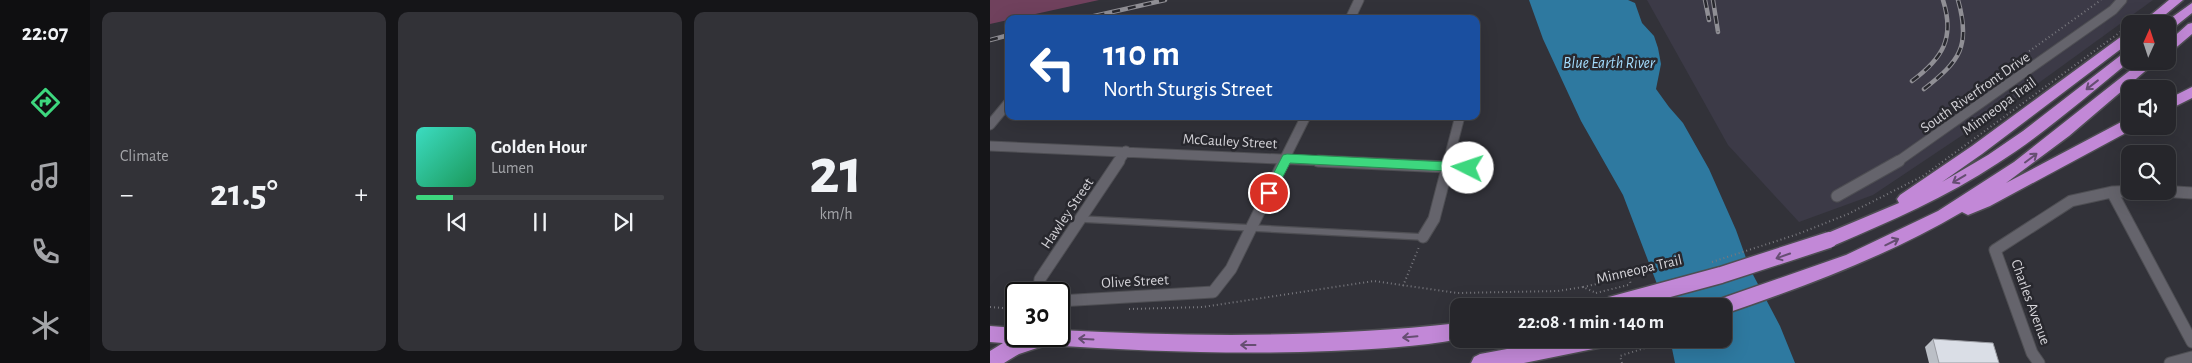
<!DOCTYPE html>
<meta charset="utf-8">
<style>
:root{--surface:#26262b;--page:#323237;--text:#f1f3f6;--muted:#a4a5a9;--line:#424347;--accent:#3dd77e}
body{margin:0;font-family:"Alegreya Sans",sans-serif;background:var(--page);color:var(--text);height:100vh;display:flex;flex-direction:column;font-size:19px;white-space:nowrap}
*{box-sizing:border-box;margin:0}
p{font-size:16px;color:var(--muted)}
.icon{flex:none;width:28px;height:28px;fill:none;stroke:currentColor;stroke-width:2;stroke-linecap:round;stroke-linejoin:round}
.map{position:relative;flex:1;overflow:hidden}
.side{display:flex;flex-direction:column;gap:12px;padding:12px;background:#151518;width:900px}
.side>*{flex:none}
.banner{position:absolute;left:15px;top:15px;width:475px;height:105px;border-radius:10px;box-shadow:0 5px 20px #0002,0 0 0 1px var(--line);background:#1a4fa0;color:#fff;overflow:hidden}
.needle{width:32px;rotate:3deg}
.buttons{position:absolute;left:1131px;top:15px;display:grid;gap:10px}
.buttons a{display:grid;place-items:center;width:55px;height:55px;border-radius:10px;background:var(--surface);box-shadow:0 5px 20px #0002,0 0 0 1px var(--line);font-size:25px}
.speed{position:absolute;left:15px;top:282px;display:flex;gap:10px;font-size:25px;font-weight:700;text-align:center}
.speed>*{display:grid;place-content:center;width:65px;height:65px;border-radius:50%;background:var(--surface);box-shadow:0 5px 20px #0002,0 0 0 1px var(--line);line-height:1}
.speed .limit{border:2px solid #111;border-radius:8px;background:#fff;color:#111}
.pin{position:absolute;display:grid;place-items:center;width:42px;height:42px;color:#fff;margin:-21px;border:2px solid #fff;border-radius:50%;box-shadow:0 1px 5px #0007}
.me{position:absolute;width:55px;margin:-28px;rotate:274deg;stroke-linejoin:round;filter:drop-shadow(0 0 4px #0008)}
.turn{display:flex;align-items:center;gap:18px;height:105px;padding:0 15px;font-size:22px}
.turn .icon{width:65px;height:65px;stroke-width:2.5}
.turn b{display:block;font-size:35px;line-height:42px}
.big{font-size:38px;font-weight:700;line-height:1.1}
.side .card{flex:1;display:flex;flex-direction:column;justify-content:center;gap:8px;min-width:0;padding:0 18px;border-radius:10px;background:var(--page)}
.side .dial{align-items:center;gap:0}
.dial b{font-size:65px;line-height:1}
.song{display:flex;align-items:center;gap:15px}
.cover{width:60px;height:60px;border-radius:8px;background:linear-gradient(135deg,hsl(170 70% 55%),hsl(150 70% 35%))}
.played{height:5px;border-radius:2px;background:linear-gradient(90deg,var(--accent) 15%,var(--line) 15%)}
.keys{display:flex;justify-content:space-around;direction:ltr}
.heat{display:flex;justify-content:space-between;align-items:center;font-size:28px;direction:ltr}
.side .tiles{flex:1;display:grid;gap:12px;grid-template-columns:repeat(3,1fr)}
.trip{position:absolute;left:460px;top:298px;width:282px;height:50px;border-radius:10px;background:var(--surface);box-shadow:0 5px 20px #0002,0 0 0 1px var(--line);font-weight:700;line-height:50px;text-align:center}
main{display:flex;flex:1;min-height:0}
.dock{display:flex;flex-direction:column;width:90px;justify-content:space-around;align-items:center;background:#0f0f11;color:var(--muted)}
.dock .icon{width:35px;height:35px}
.dock .active{color:var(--accent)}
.dock b{font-size:22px;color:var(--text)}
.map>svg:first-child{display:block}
</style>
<main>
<nav class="dock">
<b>22:07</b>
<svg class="icon active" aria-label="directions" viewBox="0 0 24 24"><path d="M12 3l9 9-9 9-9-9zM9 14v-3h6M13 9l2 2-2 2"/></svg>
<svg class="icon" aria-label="music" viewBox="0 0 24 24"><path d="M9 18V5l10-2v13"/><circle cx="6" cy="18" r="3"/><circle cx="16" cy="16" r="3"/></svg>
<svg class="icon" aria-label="phone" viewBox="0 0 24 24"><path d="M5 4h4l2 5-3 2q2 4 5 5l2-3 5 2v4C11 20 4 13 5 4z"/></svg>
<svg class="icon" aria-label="climate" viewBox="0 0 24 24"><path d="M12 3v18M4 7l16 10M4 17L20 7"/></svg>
</nav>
<section class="side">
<div class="tiles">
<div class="card"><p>Climate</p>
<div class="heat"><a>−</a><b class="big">21.5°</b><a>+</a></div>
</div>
<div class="card">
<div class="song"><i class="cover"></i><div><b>Golden Hour</b><p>Lumen</p></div></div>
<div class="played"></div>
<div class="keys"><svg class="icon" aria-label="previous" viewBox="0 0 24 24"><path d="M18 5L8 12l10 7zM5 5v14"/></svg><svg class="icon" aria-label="pause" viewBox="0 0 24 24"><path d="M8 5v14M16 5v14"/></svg><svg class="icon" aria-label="next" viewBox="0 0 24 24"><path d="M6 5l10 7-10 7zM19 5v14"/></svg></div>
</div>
<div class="card dial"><b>21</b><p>km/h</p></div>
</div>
</section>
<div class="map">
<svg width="1202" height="363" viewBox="0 0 1202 363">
<rect width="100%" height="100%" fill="#323239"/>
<path fill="#3c3a47" d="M 657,0 L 1163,0 L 1025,100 L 883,195 L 809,222 L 738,145 Z"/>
<path fill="#70415d" d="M 0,0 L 109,0 L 0,24 Z"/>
<path fill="#2e79a0" d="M 539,0 L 638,0 L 645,3 L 652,23 L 664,36 L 668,48 L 671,64 L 666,89 L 679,107 L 693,123 L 719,169 L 746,230 L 760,269 L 790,326 L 805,363 L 685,363 L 680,339 L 734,339 L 734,306 L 672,306 L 667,284 L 633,195 L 591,121 L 553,39 Z"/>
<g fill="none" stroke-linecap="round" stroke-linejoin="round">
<defs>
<path id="lane" d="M 91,219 L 433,237"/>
<path id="street-far1" d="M 360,19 L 369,0
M 0,125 L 19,102
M 0,146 L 355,162
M 128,162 L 136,151
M 293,162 L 316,116
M 458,162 L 470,116
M 907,162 L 1123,10 L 1132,0"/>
<path id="street" d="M 328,161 L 478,168
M 1171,191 L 1202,193
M 1122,192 L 1202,342
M 847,196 L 909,161
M 433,237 L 444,219 L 459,161
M 51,294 L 49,291 L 50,279 L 129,161
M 69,301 L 223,292 L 241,269 L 294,161
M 1049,363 L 1042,353 L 1005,250 L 1081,201 L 1122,192 L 1151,191
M 1180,363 L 1202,357"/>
<path id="highway" d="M 1179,0 L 1193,0 L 1164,24 L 1150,24 Z
M 1202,3 L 1202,13 L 1182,29 L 1178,30 L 1178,24 L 1174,23 Z
M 1202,23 L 1202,34 L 1182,51 L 1178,52 L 1178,42 L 1198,24 Z
M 1140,32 L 1140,42 L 992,154 L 952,182 L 998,155 L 1033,131 L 1135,52 L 1140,51 L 1140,61 C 1097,96 1055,133 1008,163 C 957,197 901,221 845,245 L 839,247 L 833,245 L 831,240 L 833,235 L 909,203 L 907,199 L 910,195 L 982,146 L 1136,33 Z
M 1152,61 L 1167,61 L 1079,136 L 1016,183 L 1135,120 L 1140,119 L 1140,126 L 1146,126 L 1145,128 L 1000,206 L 978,215 L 972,212 C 897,256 816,286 734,314 L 734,306 L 725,306 L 727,300 L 856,255 L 948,211 L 1024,162 Z
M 1202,87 L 1202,98 L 1178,110 L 1178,99 Z
M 469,323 L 470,339 C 428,347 384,349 341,351 C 246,355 151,351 56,345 L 29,354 L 14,363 L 0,363 L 0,351 L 13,343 L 0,342 L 0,326 L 26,328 L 26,336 L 69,336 L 69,330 C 203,337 335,338 469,323 Z
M 571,339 L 622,339 L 619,345 L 613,347 L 534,363 L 481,363 L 484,357 L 490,354 Z"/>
</defs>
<use href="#lane" stroke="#4e4e53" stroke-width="8"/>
<use href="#street-far1" stroke="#4e4e53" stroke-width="11"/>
<use href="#street" stroke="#4e4e53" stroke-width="13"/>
<use href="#highway" stroke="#4e4e53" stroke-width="3"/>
<path stroke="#78787e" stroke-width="2" stroke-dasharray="1 3" stroke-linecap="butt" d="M 961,107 L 1111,0
M 413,286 L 429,247
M 593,287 L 639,277 L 641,285
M 0,307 L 26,309
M 139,309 L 213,307 L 384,281 L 467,293 L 568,291 L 593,287 L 606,293
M 632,363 L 630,356 L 658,347 L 656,339"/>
<use href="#lane" stroke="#65646c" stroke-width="5.5"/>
<use href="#street-far1" stroke="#65646c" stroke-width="9"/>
<use href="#street" stroke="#65646c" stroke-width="11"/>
<use href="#highway" fill="#c288d7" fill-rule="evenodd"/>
<defs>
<path id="rail" d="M 715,0 L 719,20
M 723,0 L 728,32
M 91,19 L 175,0
M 0,40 L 19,35
M 922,81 C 953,58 965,38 953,0
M 934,89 C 970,61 981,46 968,0"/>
</defs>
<use href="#rail" stroke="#908f95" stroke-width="4.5"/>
<use href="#rail" stroke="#28282e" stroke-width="2.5" stroke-dasharray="8" stroke-linecap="butt"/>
<defs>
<path id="highway-bridge" d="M 620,305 L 731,275 L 839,240"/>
</defs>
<use href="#highway-bridge" stroke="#4e4e53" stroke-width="19" stroke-linecap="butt"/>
<path stroke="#78787e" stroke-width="2" stroke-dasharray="1 3" stroke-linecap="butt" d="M 722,262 L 808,234 L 858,214 L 933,176 L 1140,25
M 606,293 L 638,285"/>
<use href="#highway-bridge" stroke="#c288d7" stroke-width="16"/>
</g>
<path fill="#bbbfc6" d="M 943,339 L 1009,363 L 939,363 L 935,347 Z"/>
<path fill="#dadee6" stroke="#999ba1" d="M 943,339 L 1003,343 L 1009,363 L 949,363 Z"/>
<defs><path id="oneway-shaft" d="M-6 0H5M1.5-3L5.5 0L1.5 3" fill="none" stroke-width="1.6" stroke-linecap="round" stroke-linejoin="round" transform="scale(1.25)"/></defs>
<g stroke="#664e72">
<use href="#oneway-shaft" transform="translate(1102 85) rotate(142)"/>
<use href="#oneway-shaft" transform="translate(1041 158) rotate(-37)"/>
<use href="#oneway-shaft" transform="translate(969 179) rotate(149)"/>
<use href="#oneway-shaft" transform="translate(902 242) rotate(-26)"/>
<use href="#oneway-shaft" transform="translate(793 256) rotate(161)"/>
<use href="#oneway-shaft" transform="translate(420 337) rotate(175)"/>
<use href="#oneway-shaft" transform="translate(96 339) rotate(-177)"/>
<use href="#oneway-shaft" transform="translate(258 345) rotate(180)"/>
</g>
<path fill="#3dd77e" stroke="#288c52" d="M 297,154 L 478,163 L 484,168 L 478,172 L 300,163 L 283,196 L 275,196 L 273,193 L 275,190 L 293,155 Z"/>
<g text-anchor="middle" stroke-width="5" stroke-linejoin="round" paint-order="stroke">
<g font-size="15" fill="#d3d2d7" stroke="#28282e">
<text transform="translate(985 92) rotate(-35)" y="5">South Riverfront Drive</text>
<text transform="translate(1009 106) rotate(-36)" y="5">Minneopa Trail</text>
<text transform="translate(240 141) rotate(3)" y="5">McCauley Street</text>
<text transform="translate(77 213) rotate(-56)" y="5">Hawley Street</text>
<text transform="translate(649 269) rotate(-13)" y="5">Minneopa Trail</text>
<text transform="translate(145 281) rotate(-3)" y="5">Olive Street</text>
<text transform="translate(1041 302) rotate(70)" y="5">Charles Avenue</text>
</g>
<g font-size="16" font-style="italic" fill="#a3dcfd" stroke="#28282e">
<text x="619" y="68">Blue Earth River</text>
</g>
</g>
</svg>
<div class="buttons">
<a><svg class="needle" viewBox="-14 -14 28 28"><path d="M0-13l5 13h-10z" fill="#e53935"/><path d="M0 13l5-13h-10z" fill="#a4a5a9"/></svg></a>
<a><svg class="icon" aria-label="sound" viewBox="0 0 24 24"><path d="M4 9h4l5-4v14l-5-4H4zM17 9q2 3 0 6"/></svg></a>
<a><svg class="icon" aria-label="search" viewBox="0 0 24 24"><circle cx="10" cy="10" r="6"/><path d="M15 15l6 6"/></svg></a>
</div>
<div class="speed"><div class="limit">30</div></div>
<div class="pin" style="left:279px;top:193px;background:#d93025"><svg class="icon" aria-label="arrive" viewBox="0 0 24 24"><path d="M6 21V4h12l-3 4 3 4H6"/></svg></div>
<svg class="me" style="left:478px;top:168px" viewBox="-20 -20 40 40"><circle r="19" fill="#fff"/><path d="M0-13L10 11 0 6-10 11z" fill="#3dd77e"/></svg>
<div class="trip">22:08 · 1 min · 140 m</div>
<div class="banner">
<div class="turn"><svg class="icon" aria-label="left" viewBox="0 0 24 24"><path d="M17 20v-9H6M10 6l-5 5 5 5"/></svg><div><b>110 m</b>North Sturgis Street</div></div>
</div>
</div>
</main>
